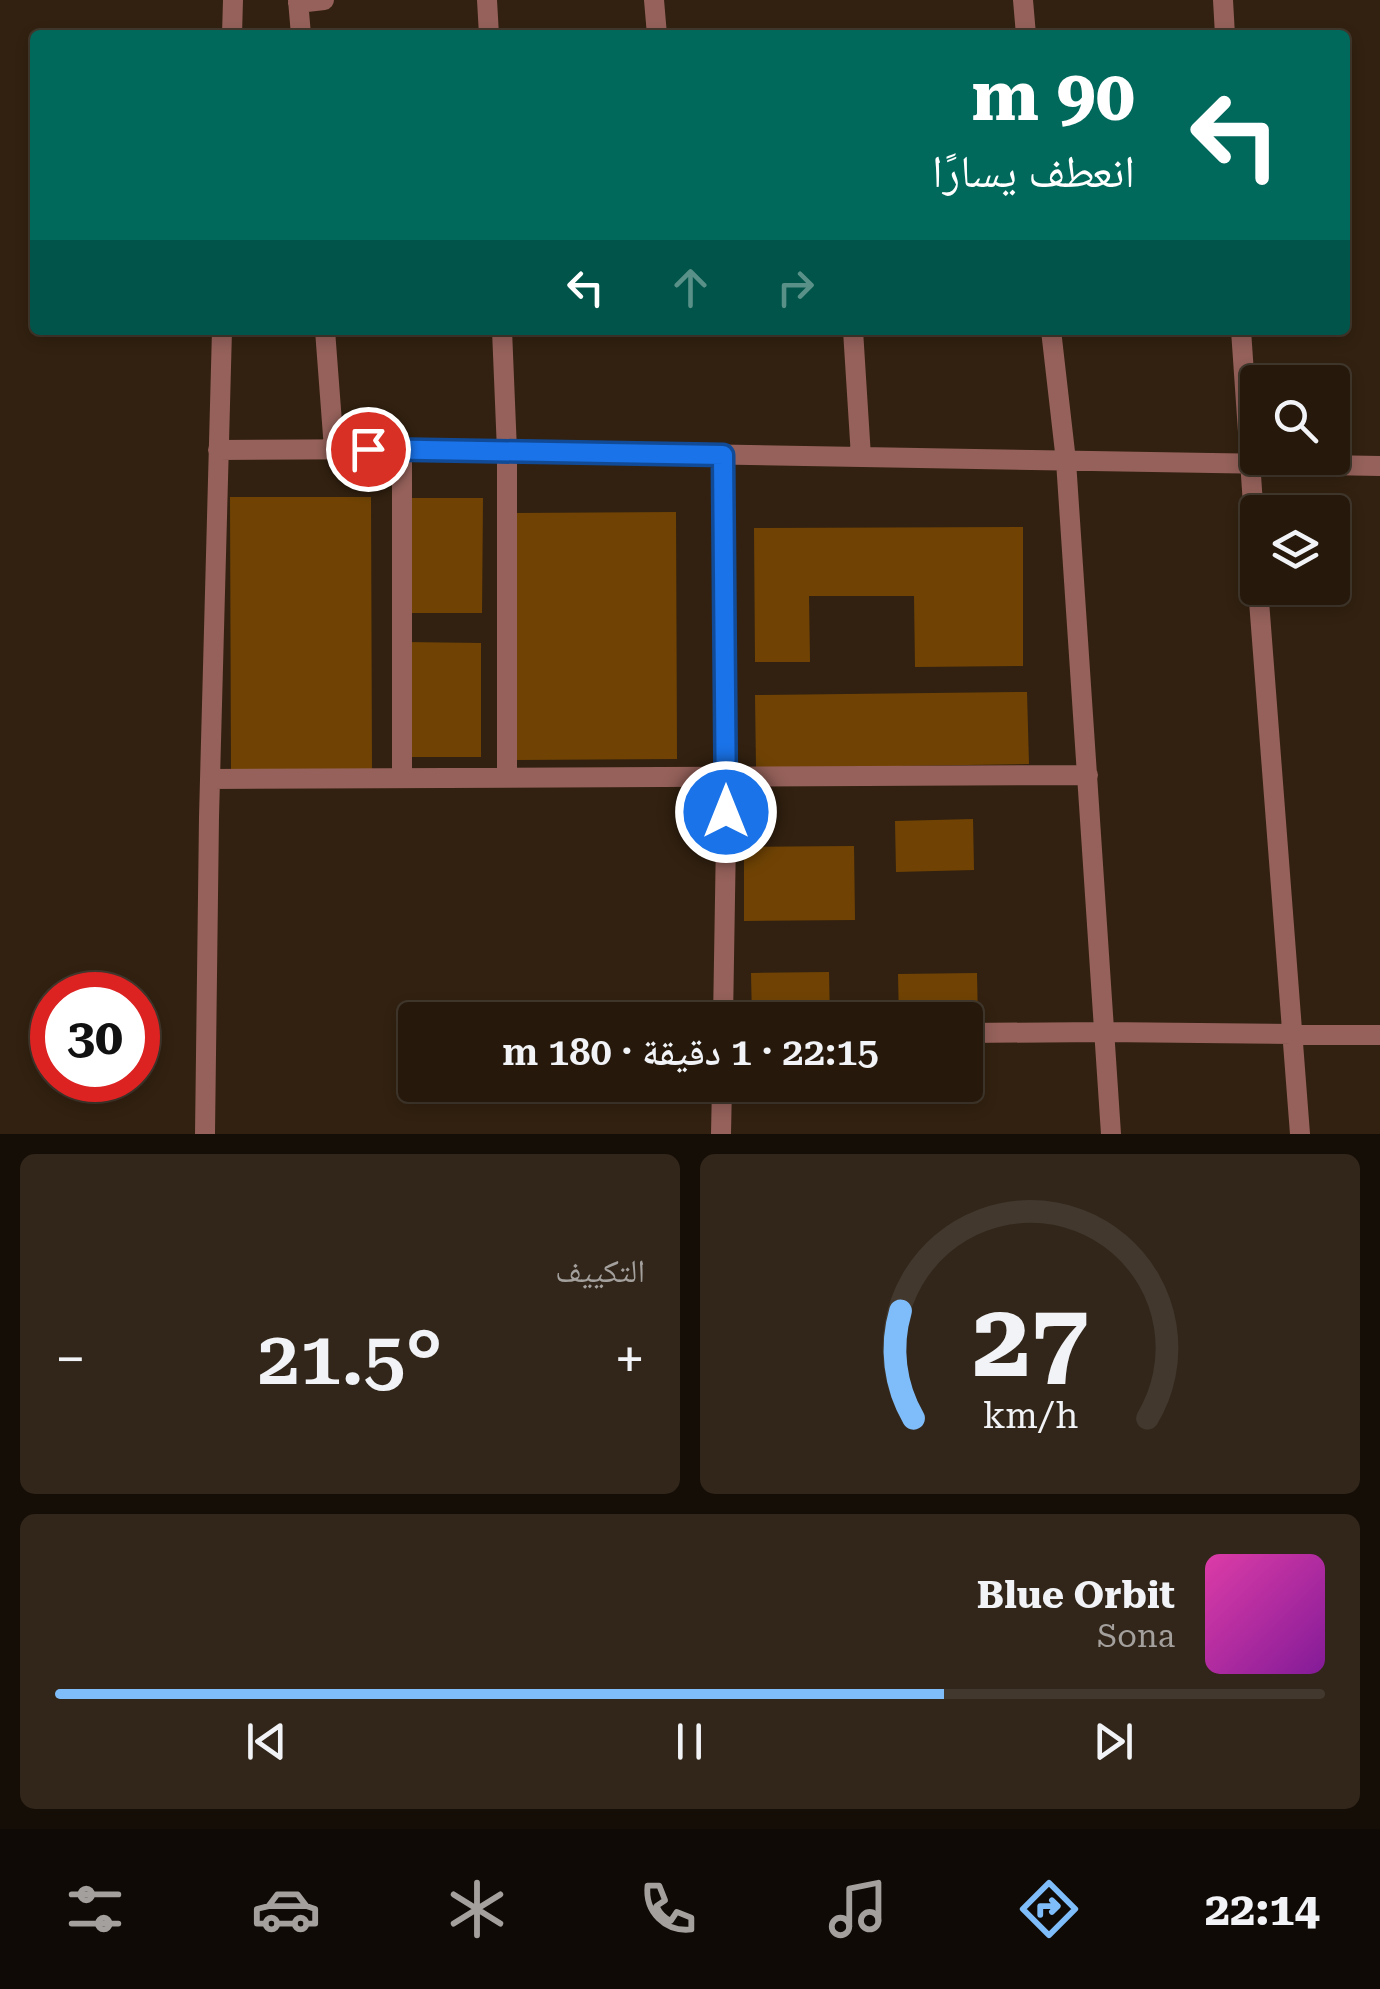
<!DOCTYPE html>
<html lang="ar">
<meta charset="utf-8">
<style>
:root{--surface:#26190c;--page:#32261a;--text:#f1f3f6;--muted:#a4a09d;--line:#42382d;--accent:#7fbdfa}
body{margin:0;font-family:"Roboto Serif","Noto Naskh Arabic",serif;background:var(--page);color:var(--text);direction:rtl;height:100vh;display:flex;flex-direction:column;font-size:38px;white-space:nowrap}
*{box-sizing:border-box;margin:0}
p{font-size:32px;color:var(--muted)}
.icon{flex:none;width:55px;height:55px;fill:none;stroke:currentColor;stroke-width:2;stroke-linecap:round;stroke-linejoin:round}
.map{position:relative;height:1134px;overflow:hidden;direction:ltr}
.drawer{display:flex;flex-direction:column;gap:20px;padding:20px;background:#150e07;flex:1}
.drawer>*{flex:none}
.guide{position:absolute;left:30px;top:30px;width:1320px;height:305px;border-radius:10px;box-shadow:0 5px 15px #0003,0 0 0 2px var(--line);direction:rtl;background:#00695c;color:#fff;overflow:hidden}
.buttons{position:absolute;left:1240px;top:365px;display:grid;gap:20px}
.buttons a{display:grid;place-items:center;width:110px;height:110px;border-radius:10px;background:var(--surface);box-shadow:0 5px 15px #0003,0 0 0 2px var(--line);font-size:50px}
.speed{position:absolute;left:30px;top:972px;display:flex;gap:20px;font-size:50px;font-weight:700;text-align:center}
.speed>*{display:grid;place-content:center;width:130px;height:130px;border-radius:50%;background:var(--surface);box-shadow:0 5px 15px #0003,0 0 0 2px var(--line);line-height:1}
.speed .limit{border:15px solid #d22;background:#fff;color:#111}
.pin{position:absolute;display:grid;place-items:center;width:85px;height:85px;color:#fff;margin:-42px;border:5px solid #fff;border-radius:50%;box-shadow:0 2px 10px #0007}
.me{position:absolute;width:110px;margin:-55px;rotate:0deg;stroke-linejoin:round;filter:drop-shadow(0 0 8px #0008)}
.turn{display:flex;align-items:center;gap:35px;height:210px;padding:0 50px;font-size:45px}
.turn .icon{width:130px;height:130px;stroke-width:2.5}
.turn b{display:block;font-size:70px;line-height:85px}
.lanes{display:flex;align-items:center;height:95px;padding:0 50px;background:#0003;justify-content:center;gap:50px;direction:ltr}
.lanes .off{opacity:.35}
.big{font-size:75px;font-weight:600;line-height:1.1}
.drawer .card{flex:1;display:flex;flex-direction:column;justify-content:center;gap:15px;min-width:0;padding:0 35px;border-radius:15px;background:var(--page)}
.drawer .dial{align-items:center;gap:0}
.dial svg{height:260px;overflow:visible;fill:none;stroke:var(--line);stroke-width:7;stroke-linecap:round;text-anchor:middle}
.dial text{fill:var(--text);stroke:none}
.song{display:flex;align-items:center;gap:30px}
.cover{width:120px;height:120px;border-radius:15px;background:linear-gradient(135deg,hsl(320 70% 55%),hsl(290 70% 35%))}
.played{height:10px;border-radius:5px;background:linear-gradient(90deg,var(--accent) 70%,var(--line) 70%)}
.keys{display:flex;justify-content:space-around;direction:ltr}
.heat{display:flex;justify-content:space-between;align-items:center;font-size:55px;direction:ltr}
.drawer .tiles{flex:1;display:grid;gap:20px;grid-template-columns:1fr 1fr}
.card:last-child{grid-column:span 2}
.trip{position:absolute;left:398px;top:1002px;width:585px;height:100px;border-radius:10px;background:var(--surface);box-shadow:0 5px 15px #0003,0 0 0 2px var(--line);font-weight:600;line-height:100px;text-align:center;direction:rtl}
.tabs{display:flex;height:160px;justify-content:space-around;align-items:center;background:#0f0a05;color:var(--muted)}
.tabs .icon{width:70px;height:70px}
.tabs .selected{color:var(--accent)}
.tabs b{font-size:45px;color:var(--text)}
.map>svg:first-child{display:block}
</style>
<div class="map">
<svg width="1380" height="1134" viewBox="0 0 1380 1134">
<rect width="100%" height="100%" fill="#322110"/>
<path fill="#704304" d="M 230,497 L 371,497 L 372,770 L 231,770 Z
M 407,498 L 483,498 L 482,613 L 407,613 Z
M 676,512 L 677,759 L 517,760 L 515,513 Z
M 1023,527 L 1023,666 L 915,667 L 914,596 L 809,596 L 810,662 L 755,662 L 754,528 Z
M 405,642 L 481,643 L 481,757 L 405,757 Z
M 1027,692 L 1029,764 L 756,768 L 755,695 Z
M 973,819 L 974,870 L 896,872 L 895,821 Z
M 854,846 L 855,920 L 744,921 L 744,847 Z
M 829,972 L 830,1020 L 752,1020 L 751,973 Z
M 977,973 L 978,1024 L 965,1024 L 965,1020 L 899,1020 L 898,974 Z"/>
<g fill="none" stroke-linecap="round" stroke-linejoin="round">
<path stroke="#95615a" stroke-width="20" d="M 298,0 L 301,35
M 487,0 L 489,35
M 654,0 L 657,35
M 1023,0 L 1026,35
M 1223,0 L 1225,35
M 298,3 L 324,0
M 232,35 L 233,0
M 325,330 L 334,449
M 502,330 L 507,451 L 507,778
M 853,330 L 861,457
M 1051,330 L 1066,461 L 1111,1134
M 1241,330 L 1258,577
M 402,449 L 402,778
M 218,450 L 402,449 L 1380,466
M 1258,588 L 1300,1134
M 210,779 L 1088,775
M 723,1020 L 727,777 L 723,455
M 965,1033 L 1103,1032 L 1380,1035
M 205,1134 L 209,817 L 222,330
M 721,1134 L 722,1085"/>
</g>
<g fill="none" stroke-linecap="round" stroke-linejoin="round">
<defs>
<path id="route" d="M 368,449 L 723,455 L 726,812"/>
</defs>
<use href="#route" stroke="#114b97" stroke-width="25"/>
<use href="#route" stroke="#1a73e8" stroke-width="18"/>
</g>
</svg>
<div class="buttons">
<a><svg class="icon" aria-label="search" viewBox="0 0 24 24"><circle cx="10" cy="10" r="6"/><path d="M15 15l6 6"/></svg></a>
<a><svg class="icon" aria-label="layers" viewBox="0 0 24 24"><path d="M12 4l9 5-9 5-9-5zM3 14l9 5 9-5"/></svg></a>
</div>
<div class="speed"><div class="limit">30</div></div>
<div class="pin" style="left:368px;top:449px;background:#d93025"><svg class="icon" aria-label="arrive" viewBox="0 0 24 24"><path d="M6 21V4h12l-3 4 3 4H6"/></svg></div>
<svg class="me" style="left:726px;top:812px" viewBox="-20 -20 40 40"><circle r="17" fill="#1a73e8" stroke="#fff" stroke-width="3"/><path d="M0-11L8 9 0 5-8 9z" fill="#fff"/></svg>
<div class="trip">22:15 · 1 دقيقة · 180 m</div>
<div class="guide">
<div class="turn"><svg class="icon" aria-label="left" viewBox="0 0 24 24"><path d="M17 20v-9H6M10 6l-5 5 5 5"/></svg><div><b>90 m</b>انعطف يسارًا</div></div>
<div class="lanes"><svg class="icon" aria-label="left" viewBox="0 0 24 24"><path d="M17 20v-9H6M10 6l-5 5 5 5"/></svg><svg class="icon off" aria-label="ahead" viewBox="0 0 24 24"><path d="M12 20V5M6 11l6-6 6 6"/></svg><svg class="icon off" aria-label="right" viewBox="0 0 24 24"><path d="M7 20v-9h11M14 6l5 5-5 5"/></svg></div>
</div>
</div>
<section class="drawer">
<div class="tiles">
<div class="card dial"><svg viewBox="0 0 100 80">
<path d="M14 69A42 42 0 1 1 86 69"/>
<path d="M14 69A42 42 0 0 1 10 36" stroke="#7fbdfa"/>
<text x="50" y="56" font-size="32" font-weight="700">27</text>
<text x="50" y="72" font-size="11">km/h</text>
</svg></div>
<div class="card"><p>التكييف</p>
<div class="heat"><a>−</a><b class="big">21.5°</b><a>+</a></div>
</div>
<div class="card">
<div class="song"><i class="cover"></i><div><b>Blue Orbit</b><p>Sona</p></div></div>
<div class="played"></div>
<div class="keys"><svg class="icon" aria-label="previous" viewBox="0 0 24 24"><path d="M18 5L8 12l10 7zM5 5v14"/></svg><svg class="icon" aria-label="pause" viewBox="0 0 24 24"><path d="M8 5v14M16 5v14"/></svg><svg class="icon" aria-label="next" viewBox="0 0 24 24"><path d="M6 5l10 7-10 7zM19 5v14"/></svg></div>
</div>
</div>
</section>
<nav class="tabs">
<b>22:14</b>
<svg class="icon selected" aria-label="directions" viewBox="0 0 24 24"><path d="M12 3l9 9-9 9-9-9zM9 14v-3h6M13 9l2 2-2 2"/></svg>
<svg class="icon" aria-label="music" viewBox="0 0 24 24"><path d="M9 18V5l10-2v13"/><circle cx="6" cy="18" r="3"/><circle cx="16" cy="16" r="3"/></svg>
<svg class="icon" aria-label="phone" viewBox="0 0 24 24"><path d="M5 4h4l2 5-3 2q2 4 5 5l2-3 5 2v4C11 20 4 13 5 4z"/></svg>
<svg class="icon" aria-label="climate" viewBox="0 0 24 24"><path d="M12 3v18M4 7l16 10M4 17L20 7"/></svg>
<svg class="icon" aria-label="car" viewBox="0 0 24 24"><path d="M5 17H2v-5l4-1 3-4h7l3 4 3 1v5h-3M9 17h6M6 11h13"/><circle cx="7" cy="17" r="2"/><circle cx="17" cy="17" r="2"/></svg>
<svg class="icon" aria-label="filters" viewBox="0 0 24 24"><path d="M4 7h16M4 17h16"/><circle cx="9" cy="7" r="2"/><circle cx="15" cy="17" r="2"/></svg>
</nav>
